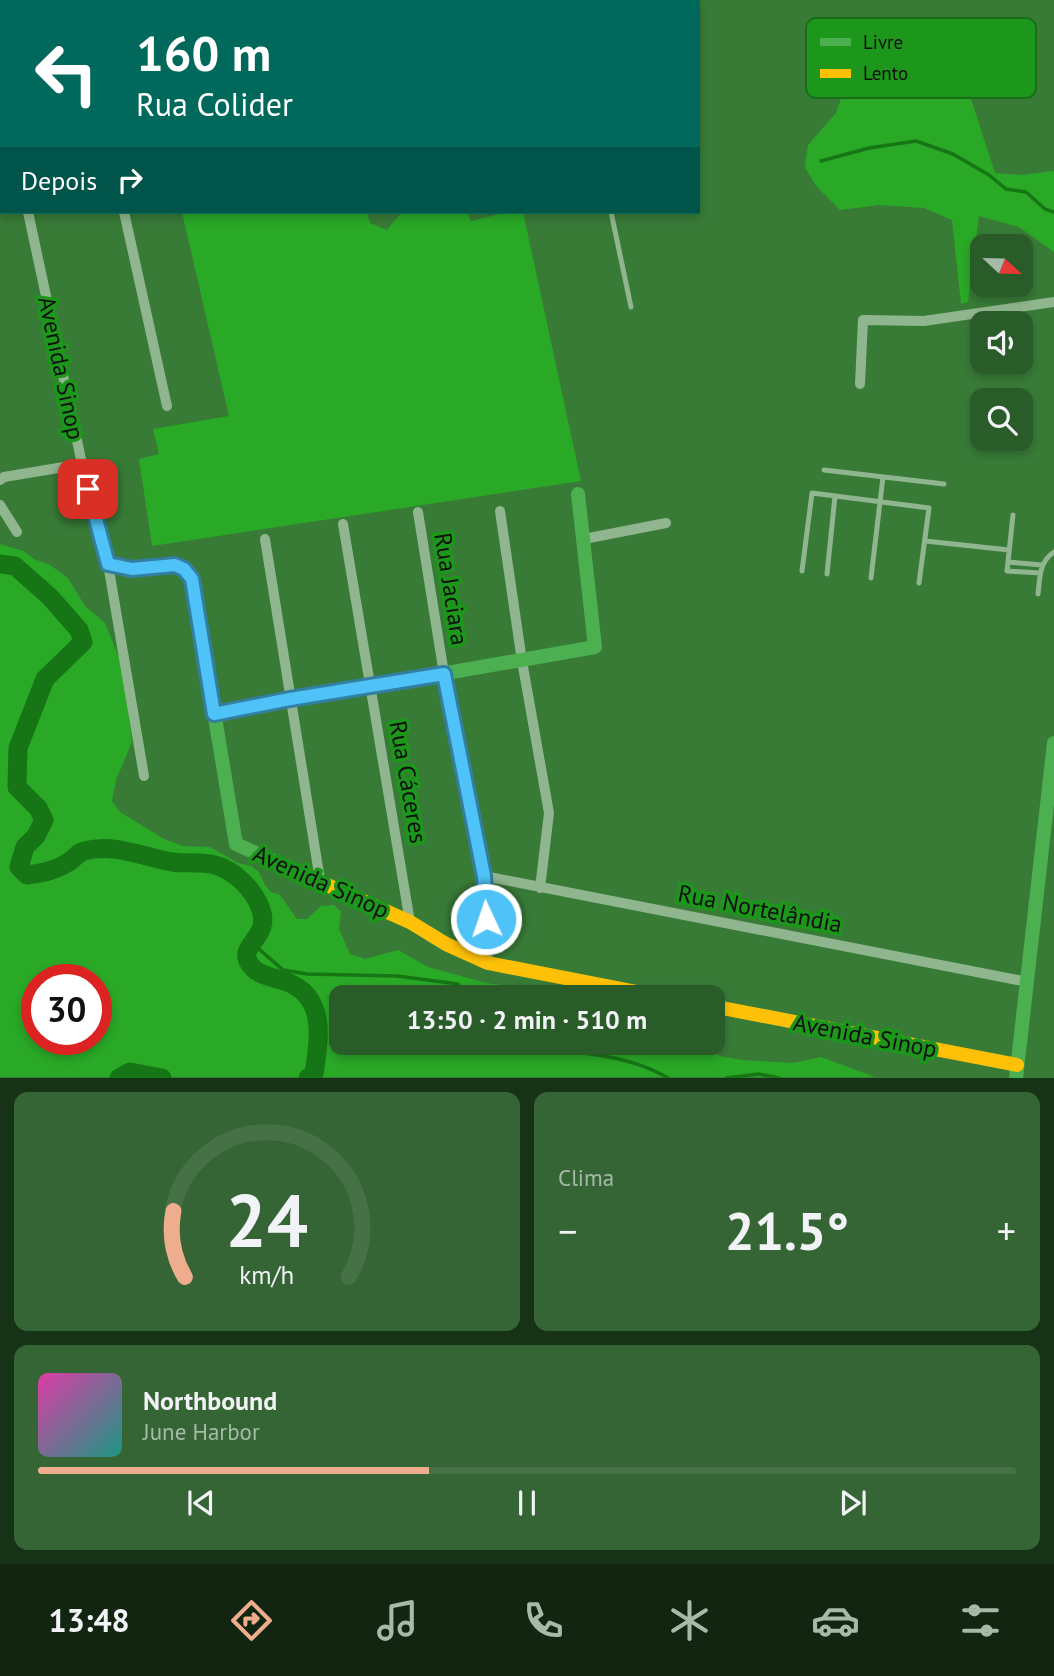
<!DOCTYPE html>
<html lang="pt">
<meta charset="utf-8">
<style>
:root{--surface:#2a5c29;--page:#366535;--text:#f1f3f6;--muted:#a5baa8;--line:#467146;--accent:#eead8d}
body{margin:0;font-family:"PT Sans",sans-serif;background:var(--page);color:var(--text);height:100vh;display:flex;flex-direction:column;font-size:26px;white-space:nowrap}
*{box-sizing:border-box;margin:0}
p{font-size:23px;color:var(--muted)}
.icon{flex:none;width:38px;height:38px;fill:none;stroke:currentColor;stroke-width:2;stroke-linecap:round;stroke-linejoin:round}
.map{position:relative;height:1078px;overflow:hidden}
.sheet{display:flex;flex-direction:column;gap:14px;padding:14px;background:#173317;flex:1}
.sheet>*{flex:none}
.banner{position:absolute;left:0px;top:0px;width:700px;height:214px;box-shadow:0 4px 10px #0003;background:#00695c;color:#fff;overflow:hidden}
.needle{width:46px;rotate:112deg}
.buttons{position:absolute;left:970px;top:234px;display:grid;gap:14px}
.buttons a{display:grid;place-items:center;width:63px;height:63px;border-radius:14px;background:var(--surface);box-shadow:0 4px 10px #0003;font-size:35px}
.speed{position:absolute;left:21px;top:964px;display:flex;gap:14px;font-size:35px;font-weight:700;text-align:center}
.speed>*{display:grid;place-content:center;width:91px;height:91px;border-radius:50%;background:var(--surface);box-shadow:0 4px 10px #0003;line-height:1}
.speed .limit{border:10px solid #d22;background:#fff;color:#111}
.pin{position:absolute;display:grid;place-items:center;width:60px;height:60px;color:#fff;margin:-30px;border-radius:14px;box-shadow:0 4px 10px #0006}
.me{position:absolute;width:77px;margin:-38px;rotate:357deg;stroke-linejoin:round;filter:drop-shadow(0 0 5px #0008)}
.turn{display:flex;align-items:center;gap:24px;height:147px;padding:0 21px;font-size:32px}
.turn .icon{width:91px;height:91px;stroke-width:2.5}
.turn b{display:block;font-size:49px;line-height:60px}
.then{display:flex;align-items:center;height:66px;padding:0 21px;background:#0003;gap:14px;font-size:26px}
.big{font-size:52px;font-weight:800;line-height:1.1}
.sheet .widget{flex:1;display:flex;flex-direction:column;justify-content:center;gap:10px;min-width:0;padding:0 24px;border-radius:14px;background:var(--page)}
.sheet .dial{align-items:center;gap:0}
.dial svg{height:182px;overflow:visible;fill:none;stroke:var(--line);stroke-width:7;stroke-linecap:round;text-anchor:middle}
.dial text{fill:var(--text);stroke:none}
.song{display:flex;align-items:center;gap:21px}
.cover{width:84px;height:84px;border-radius:10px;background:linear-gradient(135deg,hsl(320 70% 55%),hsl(170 70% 35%))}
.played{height:7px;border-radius:4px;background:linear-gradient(90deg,var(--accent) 40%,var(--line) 40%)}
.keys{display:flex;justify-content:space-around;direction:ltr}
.heat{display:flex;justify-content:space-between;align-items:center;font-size:38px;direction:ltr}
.sheet .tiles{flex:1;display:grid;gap:14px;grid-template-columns:1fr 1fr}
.widget:last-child{grid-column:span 2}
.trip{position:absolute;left:329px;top:985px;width:396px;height:70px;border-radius:14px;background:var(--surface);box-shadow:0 4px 10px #0003;font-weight:800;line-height:70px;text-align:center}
.tab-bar{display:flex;height:112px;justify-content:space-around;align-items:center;background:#112510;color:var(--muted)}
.tab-bar .icon{width:49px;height:49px}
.tab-bar .active{color:var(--accent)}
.tab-bar b{font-size:32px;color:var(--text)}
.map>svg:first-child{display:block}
</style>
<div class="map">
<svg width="1054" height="1078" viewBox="0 0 1054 1078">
<rect width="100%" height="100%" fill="#387b37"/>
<path fill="#2aa927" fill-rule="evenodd" d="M 868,92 L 971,99 L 995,173 L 1021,175 L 1054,171 L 1054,252 L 1019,227 L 979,216 L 968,302 L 961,304 L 952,220 L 924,208 L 879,205 L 840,210 L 816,186 L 805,167 L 808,145 L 836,113 L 843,93 Z
M 182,212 L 367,212 L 370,223 L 387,230 L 402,212 L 466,212 L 471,221 L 508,212 L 523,212 L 581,481 L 152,546 L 139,459 L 159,454 L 153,429 L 229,416 Z
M 0,544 L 23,551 L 34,559 L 50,565 L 68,578 L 85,606 L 105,623 L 122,665 L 132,742 L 116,780 L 112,801 L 120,812 L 164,839 L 183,846 L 210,847 L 238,863 L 251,866 L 259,872 L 265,885 L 271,892 L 280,895 L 297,919 L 307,919 L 321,906 L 334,905 L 341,912 L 339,929 L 350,954 L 365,959 L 398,950 L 428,967 L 486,983 L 518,987 L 550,997 L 341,998 L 341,1043 L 635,1043 L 640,1046 L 660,1048 L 663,1043 L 700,1043 L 720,1056 L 742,1060 L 793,1063 L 821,1057 L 875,1077 L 0,1077 ZM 37,980 L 96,980 L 96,1040 L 37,1040 Z"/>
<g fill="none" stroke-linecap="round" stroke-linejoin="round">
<path stroke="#167615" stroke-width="3.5" d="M 257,0 L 259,2
M 821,161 L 869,148 L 916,141 L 953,154 L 989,175 L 1006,189 L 1026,192 L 1045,209 L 1054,212
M 251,942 L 283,970 L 307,974 L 397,976 L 458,984 L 466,998
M 514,1043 C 535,1052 551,1050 573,1052 C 606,1055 640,1061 668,1078
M 726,1078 L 759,1074 L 779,1078"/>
<path stroke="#167615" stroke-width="19" d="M 0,564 L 15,566 L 50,597 L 79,630 L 83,642 L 45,679 L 18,748 L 17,787 L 38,808 L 44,820 L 36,836 L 25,847 L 19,867 L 27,875 C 42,873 54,871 67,863 C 73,860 77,853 84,851 C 116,843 142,857 172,862 C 186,864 202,861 215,865 C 234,870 253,889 260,907 C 274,940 231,945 253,968 C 260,976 277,978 287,982 C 327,997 319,1040 314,1074 L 308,1078
M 119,1078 L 130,1072 L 162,1078"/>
<path stroke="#90b68f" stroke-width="5" d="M 254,0 L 255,2
M 567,0 L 568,2
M 0,189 L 2,189
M 611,212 L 631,307
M 824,470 L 944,484
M 1013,515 L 1007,571 L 1040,573
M 925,541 L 1009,550
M 1008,562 L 1042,565
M 802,571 L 812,493 L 929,508 L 919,583
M 827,574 L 835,496
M 871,578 L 883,477
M 1038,594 C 1040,577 1039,562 1054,552"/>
<path stroke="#90b68f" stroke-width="10" d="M 20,0 L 21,2
M 77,0 L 77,2
M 28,212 L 82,464 L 108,564 L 144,776
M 124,212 L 167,406
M 860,384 L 863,320 L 924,321 L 1054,302
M 0,480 L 4,477 L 82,464
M 0,505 L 17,532
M 500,511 L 522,661 L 549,813 L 540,888
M 418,512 L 444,674 L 484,876 L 488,963
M 343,524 L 410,922
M 265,539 L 320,880
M 584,539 L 666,523
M 484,876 L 1028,982"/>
<path stroke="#4caf50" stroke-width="14" d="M 108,564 L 132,569 L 175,565 L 184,569 L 192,579 L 236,844 L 300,873
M 214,714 L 595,647 L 578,494
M 1016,1078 L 1054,743"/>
<path stroke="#ffc107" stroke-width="14" d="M 300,873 L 410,922 L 446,944 L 488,963 L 668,998
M 712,1006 L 1017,1065"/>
</g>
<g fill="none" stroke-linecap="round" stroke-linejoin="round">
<defs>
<path id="route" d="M 88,489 L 108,564 L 132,569 L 175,565 L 184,569 L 192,579 L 214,714 L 290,699 L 444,674 L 484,876 L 486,919"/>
</defs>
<use href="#route" stroke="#337fa1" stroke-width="18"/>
<use href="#route" stroke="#4fc3f7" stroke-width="12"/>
</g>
<g text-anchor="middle" stroke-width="7" stroke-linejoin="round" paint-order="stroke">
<g font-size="24" fill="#111" stroke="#1d971b">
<text transform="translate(61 368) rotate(78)" y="8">Avenida Sinop</text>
<text transform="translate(451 589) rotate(81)" y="8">Rua Jaciara</text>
<text transform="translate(408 782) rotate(80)" y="8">Rua Cáceres</text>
<text transform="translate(321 882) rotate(24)" y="8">Avenida Sinop</text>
<text transform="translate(760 909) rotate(11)" y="8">Rua Nortelândia</text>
<text transform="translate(865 1036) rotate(11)" y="8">Avenida Sinop</text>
</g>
</g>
<rect x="806" y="18" width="230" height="80" rx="10" fill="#1d971b" stroke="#196f18" stroke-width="2"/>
<rect x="820" y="38" width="31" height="8" fill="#4caf50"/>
<rect x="820" y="69" width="31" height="9" fill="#ffc107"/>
<g font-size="19" fill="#111">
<text x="863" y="49">Livre</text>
<text x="863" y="80">Lento</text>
</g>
</svg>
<div class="buttons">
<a><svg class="needle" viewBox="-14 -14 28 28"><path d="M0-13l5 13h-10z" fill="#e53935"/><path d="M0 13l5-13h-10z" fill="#a5baa8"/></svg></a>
<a><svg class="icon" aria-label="sound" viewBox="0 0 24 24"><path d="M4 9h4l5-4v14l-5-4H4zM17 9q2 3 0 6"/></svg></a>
<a><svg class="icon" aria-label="search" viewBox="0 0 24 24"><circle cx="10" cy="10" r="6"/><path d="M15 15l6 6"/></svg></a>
</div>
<div class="speed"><div class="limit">30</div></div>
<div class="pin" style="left:88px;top:489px;background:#d93025"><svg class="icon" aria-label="arrive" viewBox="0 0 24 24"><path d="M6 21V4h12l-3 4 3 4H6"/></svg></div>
<svg class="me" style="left:486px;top:919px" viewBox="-20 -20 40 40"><circle r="17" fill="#4fc3f7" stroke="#fff" stroke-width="3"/><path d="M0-11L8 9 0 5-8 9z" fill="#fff"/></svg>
<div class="trip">13:50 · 2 min · 510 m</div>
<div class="banner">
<div class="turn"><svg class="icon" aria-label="left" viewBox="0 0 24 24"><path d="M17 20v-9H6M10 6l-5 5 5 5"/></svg><div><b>160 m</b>Rua Colider</div></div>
<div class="then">Depois<svg class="icon" aria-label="right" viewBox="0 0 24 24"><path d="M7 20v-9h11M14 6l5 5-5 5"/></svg></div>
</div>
</div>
<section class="sheet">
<div class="tiles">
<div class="widget dial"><svg viewBox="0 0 100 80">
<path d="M14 69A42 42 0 1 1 86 69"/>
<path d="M14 69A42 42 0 0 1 9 40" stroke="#eead8d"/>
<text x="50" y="56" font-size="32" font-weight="700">24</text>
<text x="50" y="72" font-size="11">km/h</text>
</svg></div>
<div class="widget"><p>Clima</p>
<div class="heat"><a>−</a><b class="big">21.5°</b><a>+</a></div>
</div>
<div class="widget">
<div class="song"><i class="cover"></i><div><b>Northbound</b><p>June Harbor</p></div></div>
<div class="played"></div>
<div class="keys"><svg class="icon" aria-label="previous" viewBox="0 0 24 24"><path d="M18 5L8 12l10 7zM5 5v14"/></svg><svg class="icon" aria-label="pause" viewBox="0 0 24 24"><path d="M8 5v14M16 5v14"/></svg><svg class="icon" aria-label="next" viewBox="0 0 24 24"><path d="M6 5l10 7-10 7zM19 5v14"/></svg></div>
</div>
</div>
</section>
<nav class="tab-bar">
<b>13:48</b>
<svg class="icon active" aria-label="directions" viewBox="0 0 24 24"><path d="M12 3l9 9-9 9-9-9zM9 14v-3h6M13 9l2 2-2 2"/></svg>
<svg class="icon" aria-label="music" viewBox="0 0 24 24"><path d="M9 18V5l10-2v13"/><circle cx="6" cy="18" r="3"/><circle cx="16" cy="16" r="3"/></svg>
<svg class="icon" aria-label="phone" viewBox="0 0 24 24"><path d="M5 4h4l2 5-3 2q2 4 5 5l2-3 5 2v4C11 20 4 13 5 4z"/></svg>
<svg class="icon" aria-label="climate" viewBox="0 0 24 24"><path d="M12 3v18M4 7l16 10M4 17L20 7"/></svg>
<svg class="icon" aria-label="car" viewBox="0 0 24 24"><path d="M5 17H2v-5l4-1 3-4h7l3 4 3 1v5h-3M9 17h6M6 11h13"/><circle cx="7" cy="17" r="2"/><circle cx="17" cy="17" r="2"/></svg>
<svg class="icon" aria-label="filters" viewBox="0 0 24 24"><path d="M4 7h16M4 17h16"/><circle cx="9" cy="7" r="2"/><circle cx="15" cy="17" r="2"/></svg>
</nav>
